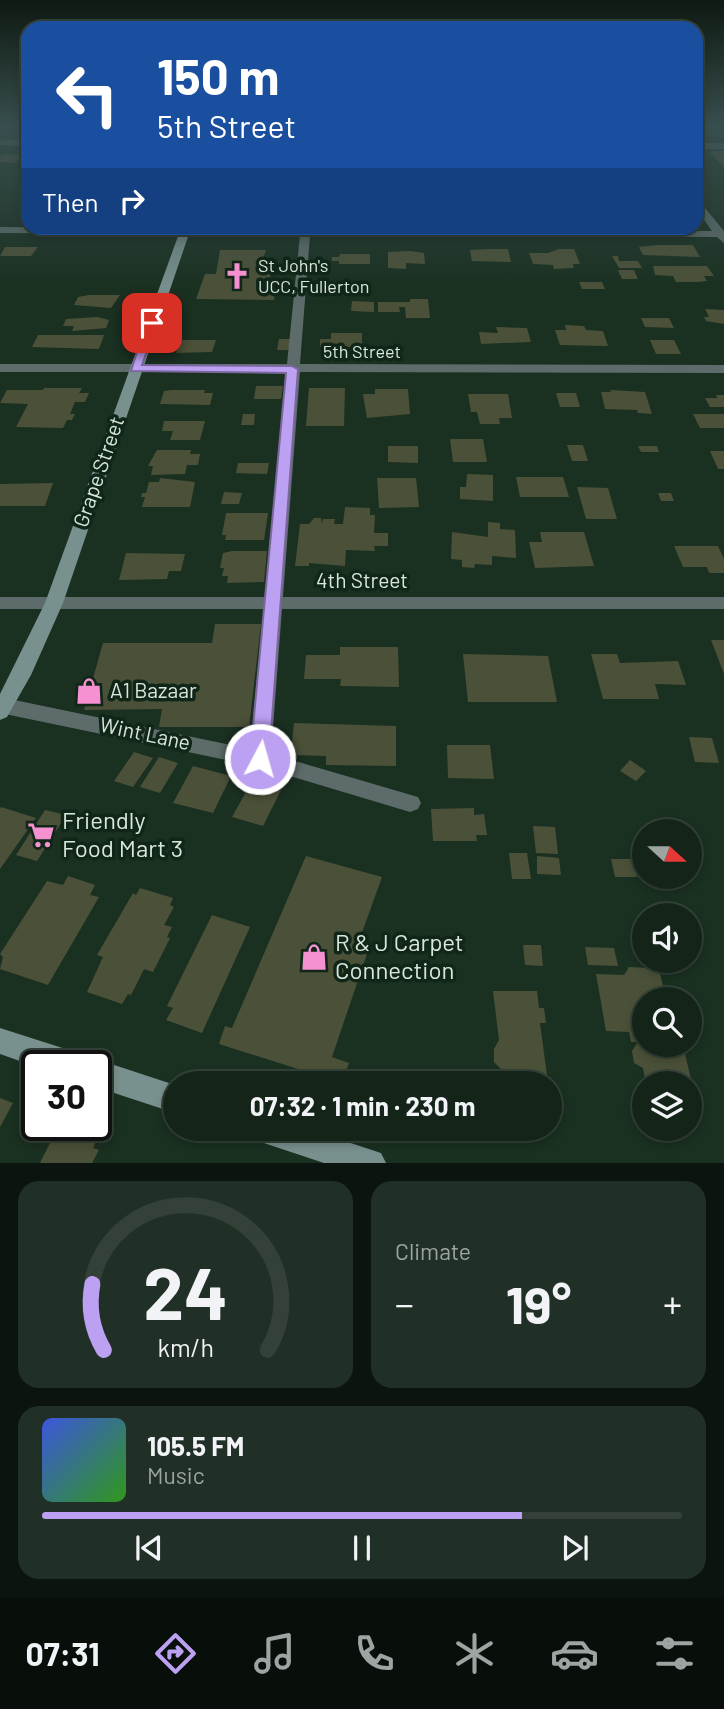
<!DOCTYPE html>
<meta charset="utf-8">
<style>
:root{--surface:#142419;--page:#213026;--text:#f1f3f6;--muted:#9da4a2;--line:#334138;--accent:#bca0f2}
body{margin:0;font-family:Barlow,sans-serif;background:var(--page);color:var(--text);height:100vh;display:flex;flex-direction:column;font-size:26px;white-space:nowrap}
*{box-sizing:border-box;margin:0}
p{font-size:23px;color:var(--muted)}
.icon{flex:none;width:38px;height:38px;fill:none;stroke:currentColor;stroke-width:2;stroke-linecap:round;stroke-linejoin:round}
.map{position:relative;height:1163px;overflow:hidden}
.side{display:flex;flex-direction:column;gap:18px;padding:18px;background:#0b140e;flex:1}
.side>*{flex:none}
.top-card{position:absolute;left:21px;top:21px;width:682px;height:214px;border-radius:21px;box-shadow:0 4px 10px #0003,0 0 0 2px var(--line);background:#1a4fa0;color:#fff;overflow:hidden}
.needle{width:46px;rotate:111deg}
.buttons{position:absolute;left:632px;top:819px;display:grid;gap:14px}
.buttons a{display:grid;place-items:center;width:70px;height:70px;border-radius:50%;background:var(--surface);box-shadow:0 4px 10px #0003,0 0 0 2px var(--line);font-size:35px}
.speed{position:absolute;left:21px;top:1050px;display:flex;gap:14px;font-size:35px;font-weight:700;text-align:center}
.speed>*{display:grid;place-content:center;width:91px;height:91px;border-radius:50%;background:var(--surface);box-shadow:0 4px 10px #0003,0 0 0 2px var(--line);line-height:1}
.speed .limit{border:4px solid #111;border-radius:10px;background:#fff;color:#111}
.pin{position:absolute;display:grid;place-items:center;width:60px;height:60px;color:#fff;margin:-30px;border-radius:14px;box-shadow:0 4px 10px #0006}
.me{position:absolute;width:77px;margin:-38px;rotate:6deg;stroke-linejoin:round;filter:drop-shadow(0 0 5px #0008)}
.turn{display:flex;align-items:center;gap:24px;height:147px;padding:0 21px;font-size:32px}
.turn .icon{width:91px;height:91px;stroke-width:2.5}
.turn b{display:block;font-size:49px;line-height:60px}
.then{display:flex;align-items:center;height:66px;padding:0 21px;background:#0003;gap:14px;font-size:26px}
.big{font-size:52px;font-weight:700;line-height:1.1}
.side .widget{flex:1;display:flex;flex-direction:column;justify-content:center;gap:10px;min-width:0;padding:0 24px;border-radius:21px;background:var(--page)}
.side .dial{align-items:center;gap:0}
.dial svg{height:182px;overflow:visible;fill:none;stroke:var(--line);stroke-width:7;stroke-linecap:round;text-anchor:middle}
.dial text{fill:var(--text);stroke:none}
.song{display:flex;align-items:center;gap:21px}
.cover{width:84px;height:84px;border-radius:10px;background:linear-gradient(135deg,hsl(230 70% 55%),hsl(110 70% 35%))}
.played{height:7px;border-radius:4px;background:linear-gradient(90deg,var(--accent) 75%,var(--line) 75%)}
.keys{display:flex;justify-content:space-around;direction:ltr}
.heat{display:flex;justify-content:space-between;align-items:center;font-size:38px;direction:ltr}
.side .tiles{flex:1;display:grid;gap:18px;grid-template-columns:1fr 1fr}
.widget:last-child{grid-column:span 2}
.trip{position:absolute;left:163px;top:1071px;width:399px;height:70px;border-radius:35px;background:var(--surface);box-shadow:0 4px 10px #0003,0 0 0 2px var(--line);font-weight:700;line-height:70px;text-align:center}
.dock{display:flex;height:112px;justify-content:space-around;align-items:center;background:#080e0a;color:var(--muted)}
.dock .icon{width:49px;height:49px}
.dock .current{color:var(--accent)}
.dock b{font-size:32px;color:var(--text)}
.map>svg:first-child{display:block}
</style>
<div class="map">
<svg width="724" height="1163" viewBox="0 0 724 1163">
<rect width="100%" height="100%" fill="#1a3021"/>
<path fill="#4b5138" d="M 712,151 L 724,151 L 724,167 L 710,153 Z
M 5,154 L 24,155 L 15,163 L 0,162 L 0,156 Z
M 657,245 L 693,245 L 700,257 L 643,255 L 639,247 Z
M 5,247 L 38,247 L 31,256 L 0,256 Z
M 489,249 L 508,249 L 511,262 L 472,261 L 470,250 Z
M 559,249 L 574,249 L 580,264 L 573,264 L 574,268 L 554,269 L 553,265 L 533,264 L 529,253 L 548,253 Z
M 220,250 L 266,250 L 258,274 L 271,274 L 265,286 L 276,286 L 274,300 L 196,299 L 205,274 L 216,274 Z
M 410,251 L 424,253 L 425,264 L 406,263 L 406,269 L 388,268 L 388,252 Z
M 340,254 L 370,254 L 370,264 L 339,264 L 339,261 L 332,261 L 332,257 L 339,257 Z
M 612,256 L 618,256 L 619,261 L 638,261 L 642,268 L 619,268 Z
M 653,266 L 707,266 L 714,276 L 704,276 L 707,281 L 698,282 L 676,282 L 673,276 L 655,275 Z
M 618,270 L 634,270 L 638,279 L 622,279 Z
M 330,281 L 353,281 L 352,288 L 329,288 Z
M 579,282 L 602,282 L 605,289 L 582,289 Z
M 89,295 L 120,295 L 111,308 L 74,305 L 78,297 Z
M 410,299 L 428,299 L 430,318 L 406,318 L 405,307 L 399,307 L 400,312 L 378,312 L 378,302 L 410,302 Z
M 352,301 L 374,302 L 374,312 L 351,311 Z
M 705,309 L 724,310 L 724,324 L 706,321 L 704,317 L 709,317 Z
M 97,317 L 109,320 L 106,328 L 72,331 L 74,326 L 63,326 L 66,319 Z
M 641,318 L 669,318 L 674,328 L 645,327 Z
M 565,325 L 584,326 L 586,330 L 603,331 L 608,346 L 560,345 L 555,330 L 566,330 Z
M 496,327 L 527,328 L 531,342 L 481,344 L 479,332 L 498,333 Z
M 331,333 L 362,333 L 362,347 L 320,347 L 320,339 L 331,339 Z
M 38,335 L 104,335 L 99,349 L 32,347 Z
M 279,339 L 292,339 L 290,350 L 277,350 Z
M 179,340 L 216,340 L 212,352 L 176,353 Z
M 650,340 L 674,340 L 681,354 L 656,354 Z
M 256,386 L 283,386 L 281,399 L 254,399 Z
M 44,388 L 82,388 L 79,393 L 89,393 L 85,402 L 75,402 L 70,414 L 75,414 L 72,420 L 67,420 L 63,428 L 16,427 L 28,404 L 0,403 L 7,390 L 43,390 Z
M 309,388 L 345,388 L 344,426 L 306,426 Z
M 375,389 L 408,389 L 410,414 L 367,418 L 363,394 L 375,394 Z
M 171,390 L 205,390 L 204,393 L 213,393 L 210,405 L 160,404 L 164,391 Z
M 610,390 L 645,392 L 652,414 L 638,413 L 637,410 L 605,409 L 601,392 L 611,392 Z
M 556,393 L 576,393 L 580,407 L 560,407 Z
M 468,394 L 508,394 L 512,418 L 499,418 L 500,424 L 480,424 L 477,412 L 471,412 Z
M 716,395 L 724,395 L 724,407 L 710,407 L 705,398 L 717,398 Z
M 243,414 L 255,414 L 254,425 L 241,425 Z
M 693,414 L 724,414 L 724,428 L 700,428 Z
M 164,421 L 205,421 L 200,440 L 170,440 L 173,431 L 162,431 Z
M 450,439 L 483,439 L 487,462 L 453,462 Z
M 567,445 L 583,445 L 588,461 L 572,461 Z
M 388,446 L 418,446 L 418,463 L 388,462 Z
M 638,446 L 657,446 L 659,452 L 641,452 Z
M 157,450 L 191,450 L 190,454 L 200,454 L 198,465 L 187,465 L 185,474 L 151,475 L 153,466 L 148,466 Z
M 710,451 L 724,451 L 724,469 L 718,469 Z
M 238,463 L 269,463 L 267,474 L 236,473 Z
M 467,474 L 493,475 L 493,501 L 460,499 L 460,487 L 466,487 Z
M 516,477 L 563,477 L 569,497 L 520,497 Z
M 160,478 L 195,482 L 190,507 L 142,507 L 145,497 L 141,497 L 142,493 L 146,493 L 149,482 L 159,482 Z
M 377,478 L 416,478 L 419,507 L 379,508 Z
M 53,483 L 45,506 L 0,506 L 0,484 Z
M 577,487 L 608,488 L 617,519 L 586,519 Z
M 224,492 L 242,493 L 239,504 L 221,504 Z
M 658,493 L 671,493 L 674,501 L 661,501 Z
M 345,507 L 370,508 L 370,515 L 375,515 L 374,533 L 388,533 L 388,546 L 374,546 L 375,551 L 346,550 L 345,566 L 309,563 L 309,566 L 295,566 L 300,524 L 309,524 L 314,518 L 321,518 L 322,524 L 323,519 L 335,519 L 334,524 L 343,524 Z
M 226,513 L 268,513 L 264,540 L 225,540 L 226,535 L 222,535 Z
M 488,522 L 500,523 L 500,529 L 515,530 L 516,558 L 492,556 L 492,565 L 475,564 L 474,568 L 462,567 L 462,560 L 451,559 L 452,532 L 488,537 Z
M 540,532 L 584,532 L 594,566 L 535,568 L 529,542 L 542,542 Z
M 674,546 L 718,546 L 724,559 L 724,573 L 709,573 L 707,567 L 683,567 Z
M 232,551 L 267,551 L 264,582 L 227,583 L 228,576 L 222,576 L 224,568 L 220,568 L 223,553 Z
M 126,553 L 185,554 L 181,571 L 169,571 L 167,579 L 119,580 Z
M 215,624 L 261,624 L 249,727 L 159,727 L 162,709 L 84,710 L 103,643 L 212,643 Z
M 711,640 L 724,640 L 724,674 Z
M 340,647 L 398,647 L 399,687 L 340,686 L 341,679 L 304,679 L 306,655 L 340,655 Z
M 463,654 L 548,656 L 557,702 L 468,702 Z
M 591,654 L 617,654 L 620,663 L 678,661 L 686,685 L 655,684 L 659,699 L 603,699 Z
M 294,723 L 396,726 L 396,766 L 326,765 L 326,756 L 295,755 L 291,750 Z
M 689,737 L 712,738 L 719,763 L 695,762 Z
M 447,745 L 490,745 L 494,779 L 448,778 Z
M 134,752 L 153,758 L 133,787 L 114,781 Z
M 159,757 L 178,763 L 160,793 L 140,787 Z
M 630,760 L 646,771 L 636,781 L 620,771 Z
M 193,766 L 231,776 L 213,813 L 173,803 Z
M 256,774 L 285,782 L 263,826 L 232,817 Z
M 1,807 L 36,818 L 0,869 L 0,809 Z
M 474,808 L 474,815 L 484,814 L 487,835 L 476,835 L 477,841 L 433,841 L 431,809 Z
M 45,810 L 66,815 L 37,861 L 16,855 Z
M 533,826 L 555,827 L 558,854 L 536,853 Z
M 509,853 L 527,853 L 531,879 L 512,879 Z
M 306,856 L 382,877 L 359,941 L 370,945 L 332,1057 L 349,1063 L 342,1083 L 219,1044 L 225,1026 L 232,1028 Z
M 537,856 L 559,858 L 561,875 L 537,874 Z
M 611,859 L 633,859 L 637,877 L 615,877 Z
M 68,876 L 95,885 L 90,895 L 99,897 L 48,985 L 0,969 L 3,957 L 0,954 L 47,881 L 63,885 Z
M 140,888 L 173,898 L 170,905 L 174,907 L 164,925 L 172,927 L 167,937 L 170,938 L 153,972 L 144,969 L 131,995 L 128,994 L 122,1004 L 87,992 L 103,957 L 97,955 L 133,893 L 136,895 Z
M 212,915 L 250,927 L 202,1033 L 166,1020 L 173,1008 L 167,1006 Z
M 523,945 L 541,945 L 543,966 L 525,965 Z
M 585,947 L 614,948 L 618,966 L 588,965 Z
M 629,967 L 653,968 L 660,974 L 664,990 L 670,990 L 672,999 L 644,999 L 644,1045 L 683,1045 L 697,1105 L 693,1105 L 696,1119 L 690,1119 L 690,1083 L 646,1083 L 643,1068 L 634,1063 L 632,1051 L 638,1042 L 631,1042 L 629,1032 L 606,1031 L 596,974 L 624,975 Z
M 493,991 L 537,991 L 539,1008 L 544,1008 L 546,1023 L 540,1023 L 548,1083 L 504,1083 L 503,1071 L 494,1062 L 494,1049 L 499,1040 Z
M 0,1098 L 13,1103 L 0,1127 Z
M 63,1125 L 99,1135 L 93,1148 L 99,1150 L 92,1163 L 40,1163 L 54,1135 L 57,1137 Z"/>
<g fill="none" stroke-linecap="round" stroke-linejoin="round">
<path fill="#5d6c6a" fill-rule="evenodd" d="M 0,139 L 28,140 L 28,146 L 0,145 Z
M 696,143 L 724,143 L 724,149 L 696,149 Z
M 696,197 L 724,231 L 724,243 L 717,237 L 310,235 L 300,364 L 724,365 L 724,373 L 300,372 L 283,597 L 724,597 L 724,609 L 282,609 L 271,754 L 418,797 L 421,803 L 418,809 L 410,812 L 260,767 L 0,713 L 0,697 L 250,749 L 264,609 L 0,609 L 0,597 L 265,597 L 286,372 L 0,372 L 0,364 L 287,364 L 300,235 L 0,233 L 0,227 L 712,231 L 696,208 Z"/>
<path fill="#79918e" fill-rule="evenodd" d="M 181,228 L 191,228 L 63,603 L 31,675 L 7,717 L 0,720 L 0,694 L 45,603 Z
M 0,1028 L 75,1052 L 85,1056 L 87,1063 L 96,1059 L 175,1085 L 175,1113 L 96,1087 L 96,1066 L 37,1067 L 0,1054 Z
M 248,1129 L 308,1129 L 381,1153 L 386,1163 L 324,1163 L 252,1139 Z"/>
</g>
<linearGradient id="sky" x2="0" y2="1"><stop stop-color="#0e1a12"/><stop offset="0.44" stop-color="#384e4e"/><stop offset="1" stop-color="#384e4e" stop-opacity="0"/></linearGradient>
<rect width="724" height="288" fill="url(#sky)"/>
<path fill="#bca0f2" stroke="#7a689d" stroke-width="2" d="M 152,320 L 157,323 L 142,365 L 292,366 L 298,369 L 269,759 L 266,764 L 253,764 L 250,759 L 286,373 L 131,371 L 146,323 Z"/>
<defs>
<symbol id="church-bare" viewBox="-9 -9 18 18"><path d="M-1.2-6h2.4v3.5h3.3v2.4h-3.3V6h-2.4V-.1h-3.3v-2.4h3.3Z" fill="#f590d1" stroke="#102618" stroke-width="2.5" paint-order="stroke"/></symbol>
<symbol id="shop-bare" viewBox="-9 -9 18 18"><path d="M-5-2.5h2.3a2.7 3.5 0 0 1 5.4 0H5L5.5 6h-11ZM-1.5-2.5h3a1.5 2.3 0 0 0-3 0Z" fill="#f590d1" stroke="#102618" stroke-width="2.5" paint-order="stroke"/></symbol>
<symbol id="supermarket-bare" viewBox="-9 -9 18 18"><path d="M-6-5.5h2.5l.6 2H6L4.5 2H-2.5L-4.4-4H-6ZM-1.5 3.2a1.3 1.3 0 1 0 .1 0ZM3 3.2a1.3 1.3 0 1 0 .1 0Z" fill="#f590d1" stroke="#102618" stroke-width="2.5" paint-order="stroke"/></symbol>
</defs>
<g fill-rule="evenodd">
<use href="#church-bare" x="218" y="257" width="38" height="38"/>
<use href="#shop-bare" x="70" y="672" width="38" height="38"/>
<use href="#supermarket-bare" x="22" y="816" width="38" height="38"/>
<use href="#shop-bare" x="295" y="938" width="38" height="38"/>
</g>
<g text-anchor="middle" stroke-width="7" stroke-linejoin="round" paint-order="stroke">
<g font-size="18" fill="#d9e6dc" stroke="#102618" text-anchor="start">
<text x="258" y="272">St John's<tspan x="258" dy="21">UCC, Fullerton</tspan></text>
</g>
<g font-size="18" fill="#d9e6dc" stroke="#102618">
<text x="362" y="358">5th Street</text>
</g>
<g font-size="21" fill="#d9e6dc" stroke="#102618">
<text transform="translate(99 472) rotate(-71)" y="7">Grape Street</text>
<text x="362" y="588">4th Street</text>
<text transform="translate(145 734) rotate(12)" y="7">Wint Lane</text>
</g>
<g font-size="21" fill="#d9e6dc" stroke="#102618" text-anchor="start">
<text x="110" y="698">A1 Bazaar</text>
</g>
<g font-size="24" fill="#d9e6dc" stroke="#102618" text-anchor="start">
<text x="62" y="829">Friendly<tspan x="62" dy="28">Food Mart 3</tspan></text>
<text x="335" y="951">R &amp; J Carpet<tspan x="335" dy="28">Connection</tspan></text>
</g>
</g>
</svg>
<div class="buttons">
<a><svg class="needle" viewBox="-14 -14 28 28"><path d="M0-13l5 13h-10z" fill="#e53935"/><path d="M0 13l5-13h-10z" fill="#9da4a2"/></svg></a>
<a><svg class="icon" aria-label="sound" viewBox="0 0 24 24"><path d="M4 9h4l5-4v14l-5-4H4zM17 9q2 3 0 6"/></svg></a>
<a><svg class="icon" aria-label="search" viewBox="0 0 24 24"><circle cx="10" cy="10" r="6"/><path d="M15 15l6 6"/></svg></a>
<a><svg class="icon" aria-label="layers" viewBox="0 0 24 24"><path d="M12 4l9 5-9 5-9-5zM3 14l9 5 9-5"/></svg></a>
</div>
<div class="speed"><div class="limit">30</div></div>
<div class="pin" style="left:152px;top:323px;background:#d93025"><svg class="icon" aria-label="arrive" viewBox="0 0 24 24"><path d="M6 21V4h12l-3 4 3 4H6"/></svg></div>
<svg class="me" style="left:260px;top:759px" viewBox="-20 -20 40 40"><circle r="17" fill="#bca0f2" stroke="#fff" stroke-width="3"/><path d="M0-11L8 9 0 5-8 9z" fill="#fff"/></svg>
<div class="trip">07:32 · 1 min · 230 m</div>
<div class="top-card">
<div class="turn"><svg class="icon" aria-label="left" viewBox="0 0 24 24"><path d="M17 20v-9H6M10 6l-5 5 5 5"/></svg><div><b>150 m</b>5th Street</div></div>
<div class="then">Then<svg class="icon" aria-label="right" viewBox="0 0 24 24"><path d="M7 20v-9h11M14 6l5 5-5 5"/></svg></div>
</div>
</div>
<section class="side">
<div class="tiles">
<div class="widget dial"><svg viewBox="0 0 100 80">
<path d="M14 69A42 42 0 1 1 86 69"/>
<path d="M14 69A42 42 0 0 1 9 40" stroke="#bca0f2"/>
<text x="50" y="56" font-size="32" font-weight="700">24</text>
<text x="50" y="72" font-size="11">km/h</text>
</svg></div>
<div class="widget"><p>Climate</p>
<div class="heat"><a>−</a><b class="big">19°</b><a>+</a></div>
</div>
<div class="widget">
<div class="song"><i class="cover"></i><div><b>105.5 FM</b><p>Music</p></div></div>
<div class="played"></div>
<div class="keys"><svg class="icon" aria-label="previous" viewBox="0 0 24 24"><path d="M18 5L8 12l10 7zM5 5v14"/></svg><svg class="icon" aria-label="pause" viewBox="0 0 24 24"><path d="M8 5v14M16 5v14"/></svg><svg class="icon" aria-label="next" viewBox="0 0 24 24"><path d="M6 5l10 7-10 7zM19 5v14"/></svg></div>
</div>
</div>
</section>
<nav class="dock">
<b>07:31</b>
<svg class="icon current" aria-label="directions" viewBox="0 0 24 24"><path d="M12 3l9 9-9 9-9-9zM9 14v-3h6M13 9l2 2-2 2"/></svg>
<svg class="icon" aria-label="music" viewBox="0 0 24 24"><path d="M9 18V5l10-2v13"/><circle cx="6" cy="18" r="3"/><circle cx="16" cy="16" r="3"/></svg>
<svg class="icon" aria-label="phone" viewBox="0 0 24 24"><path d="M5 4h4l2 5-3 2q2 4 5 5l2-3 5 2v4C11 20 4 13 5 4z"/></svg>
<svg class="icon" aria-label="climate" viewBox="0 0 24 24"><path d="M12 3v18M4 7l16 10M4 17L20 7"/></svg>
<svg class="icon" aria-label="car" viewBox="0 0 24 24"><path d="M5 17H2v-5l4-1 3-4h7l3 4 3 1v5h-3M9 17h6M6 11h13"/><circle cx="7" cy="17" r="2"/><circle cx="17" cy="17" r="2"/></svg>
<svg class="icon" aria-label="filters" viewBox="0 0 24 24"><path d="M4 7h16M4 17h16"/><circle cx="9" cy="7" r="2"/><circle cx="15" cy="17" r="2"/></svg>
</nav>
